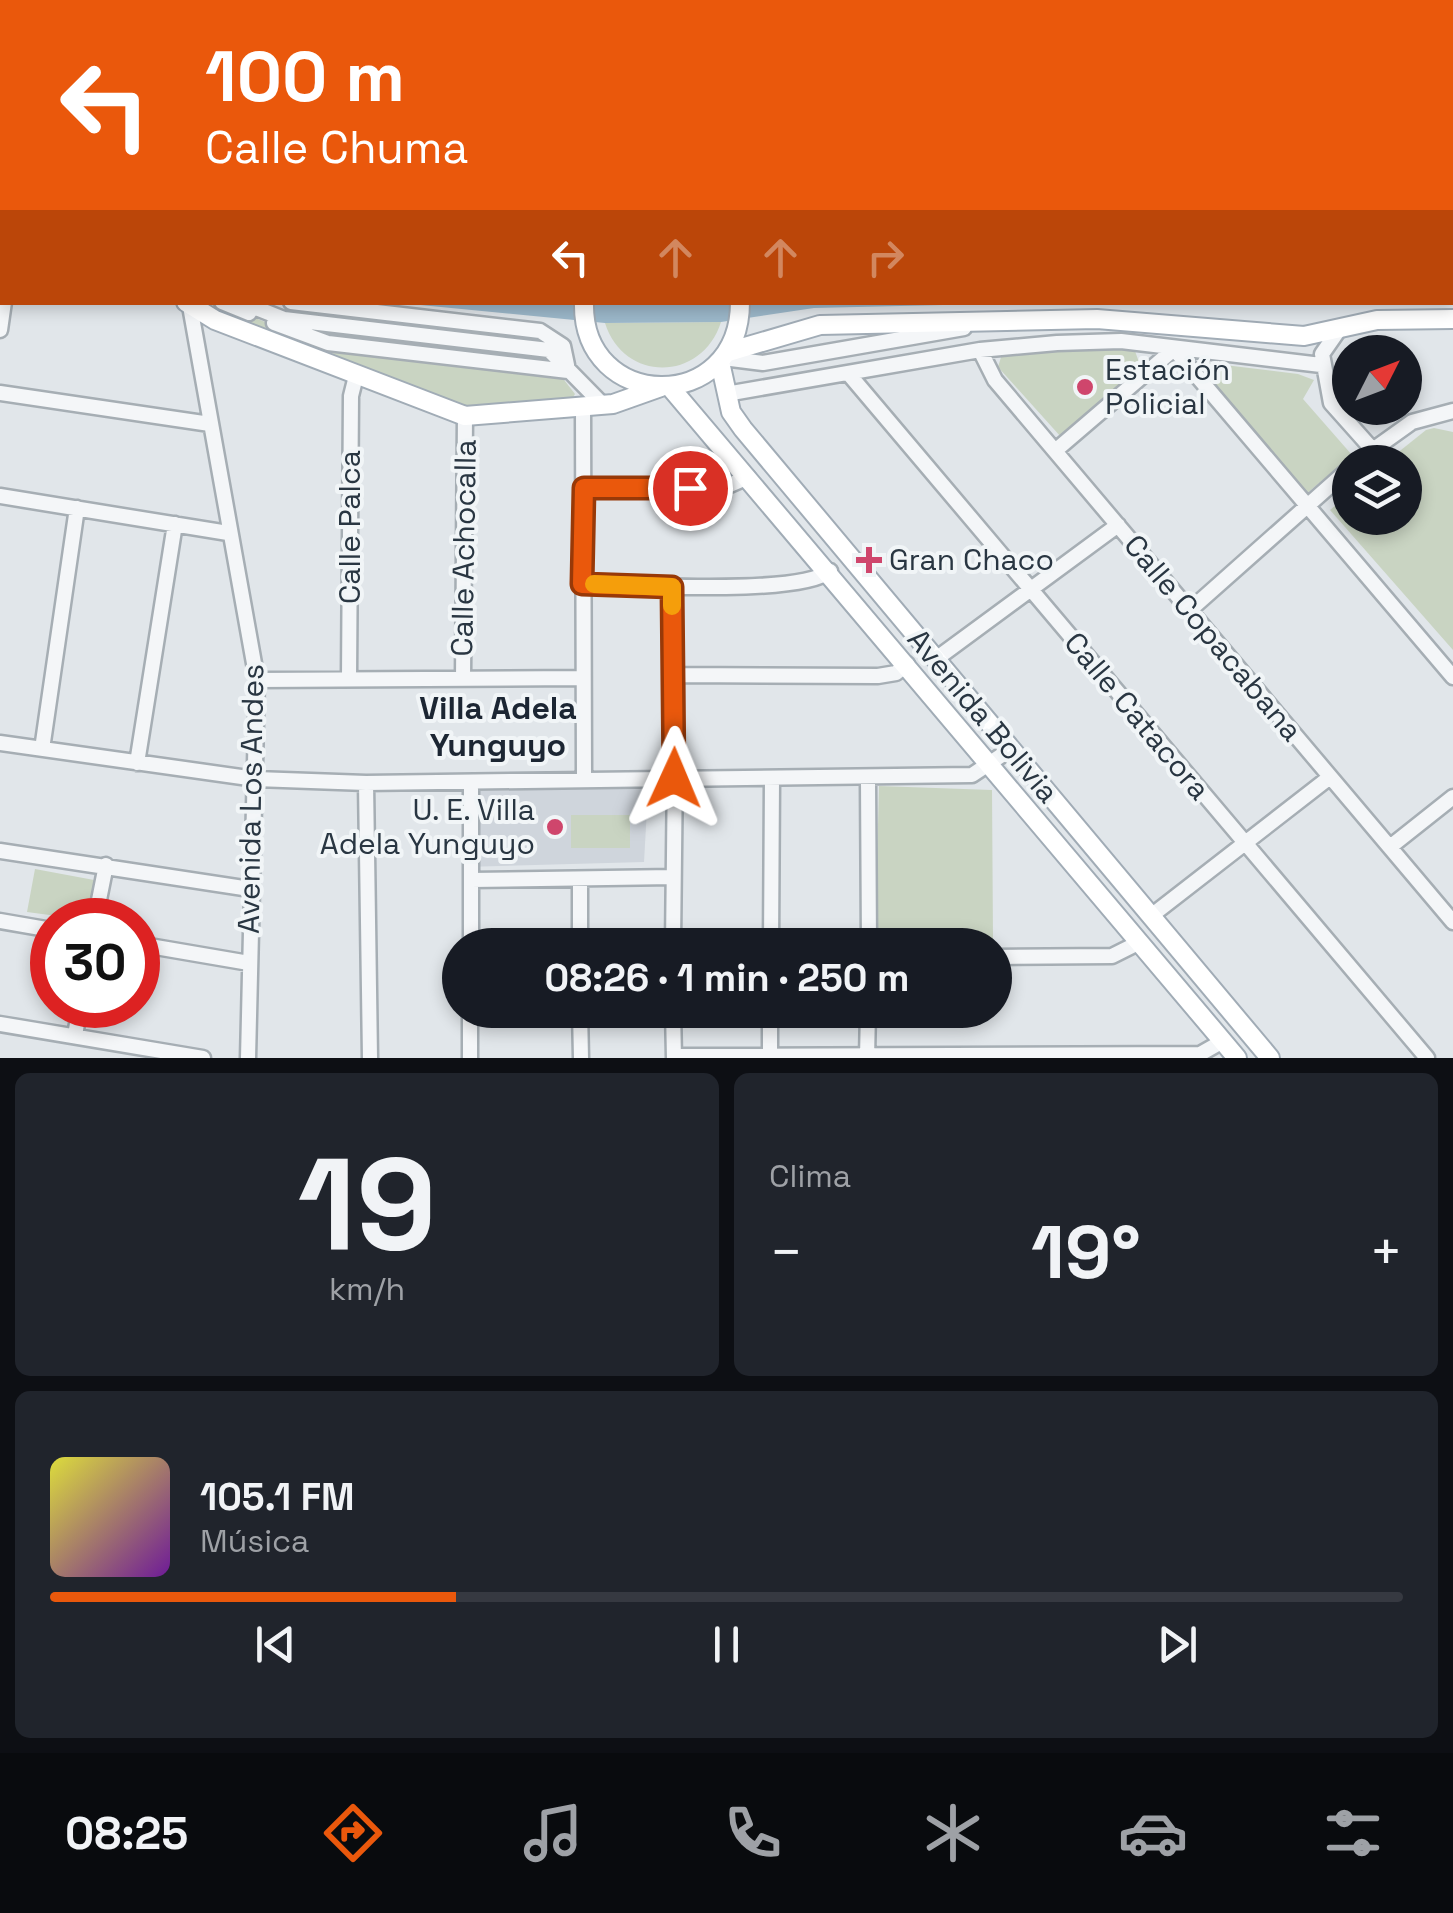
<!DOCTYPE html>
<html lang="es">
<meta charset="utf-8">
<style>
:root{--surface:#171b24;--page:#20242c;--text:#f1f3f6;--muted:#9ea1a6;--line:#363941;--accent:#ea580c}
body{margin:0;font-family:"Space Grotesk",sans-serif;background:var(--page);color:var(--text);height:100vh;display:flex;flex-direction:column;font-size:38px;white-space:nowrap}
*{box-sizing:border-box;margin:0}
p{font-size:32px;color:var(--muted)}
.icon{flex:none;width:55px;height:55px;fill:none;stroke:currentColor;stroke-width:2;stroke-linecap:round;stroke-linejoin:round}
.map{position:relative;height:1058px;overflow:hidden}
.side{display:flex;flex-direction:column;gap:15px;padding:15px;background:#0d0f14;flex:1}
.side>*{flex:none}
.hud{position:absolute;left:0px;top:0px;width:1455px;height:305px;box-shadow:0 5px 15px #0003;background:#ea580c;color:#fff;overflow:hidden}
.needle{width:65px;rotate:48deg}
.tools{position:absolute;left:1332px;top:335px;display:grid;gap:20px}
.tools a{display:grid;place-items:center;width:90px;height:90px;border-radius:50%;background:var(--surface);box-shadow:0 5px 15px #0003;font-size:50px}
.speed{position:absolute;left:30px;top:898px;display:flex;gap:20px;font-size:50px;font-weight:700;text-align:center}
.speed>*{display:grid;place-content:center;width:130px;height:130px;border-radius:50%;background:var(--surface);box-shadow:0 5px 15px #0003;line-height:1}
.speed .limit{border:15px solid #d22;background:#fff;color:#111}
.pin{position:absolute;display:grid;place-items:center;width:85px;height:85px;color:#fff;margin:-42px;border:5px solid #fff;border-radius:50%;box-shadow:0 2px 10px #0007}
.me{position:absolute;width:110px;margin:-55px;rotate:1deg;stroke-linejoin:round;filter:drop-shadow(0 0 8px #0008)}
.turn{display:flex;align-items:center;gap:35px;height:210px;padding:0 40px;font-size:45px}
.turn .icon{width:130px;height:130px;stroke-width:2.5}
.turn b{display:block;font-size:70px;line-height:85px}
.lanes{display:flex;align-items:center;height:95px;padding:0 40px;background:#0003;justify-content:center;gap:50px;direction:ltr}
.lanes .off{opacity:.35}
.big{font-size:75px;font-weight:700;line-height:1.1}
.side .tile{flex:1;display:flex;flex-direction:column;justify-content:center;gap:15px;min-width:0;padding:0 35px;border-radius:15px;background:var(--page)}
.side .dial{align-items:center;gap:0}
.dial b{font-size:130px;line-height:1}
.song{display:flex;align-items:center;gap:30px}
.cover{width:120px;height:120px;border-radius:15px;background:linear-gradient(135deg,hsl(60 70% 55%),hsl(280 70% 35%))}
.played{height:10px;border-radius:5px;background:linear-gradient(90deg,var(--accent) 30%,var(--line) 30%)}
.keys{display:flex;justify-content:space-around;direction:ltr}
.heat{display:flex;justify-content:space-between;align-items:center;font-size:55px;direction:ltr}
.side .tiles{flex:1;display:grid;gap:15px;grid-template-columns:1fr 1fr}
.tile:last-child{grid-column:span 2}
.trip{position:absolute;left:442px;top:928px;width:570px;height:100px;border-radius:50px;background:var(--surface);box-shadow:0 5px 15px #0003;font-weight:700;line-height:100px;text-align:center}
.menu{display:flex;height:160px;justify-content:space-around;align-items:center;background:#090b0e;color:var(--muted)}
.menu .icon{width:70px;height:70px}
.menu .current{color:var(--accent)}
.menu b{font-size:45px;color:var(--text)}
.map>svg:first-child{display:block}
</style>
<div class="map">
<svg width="1453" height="1058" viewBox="0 0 1453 1058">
<rect width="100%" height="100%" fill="#e1e6ea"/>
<path fill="#cfd5dc" d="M 644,788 L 648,791 L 644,862 L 463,867 L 463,791 Z"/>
<path fill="#c9d4c2" d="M 877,0 L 1297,0 L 1299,2 L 879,2 Z
M 217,303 C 271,323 324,349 381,356 C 401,359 413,349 433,363 L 561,376 L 575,394 L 572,399 L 462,407 L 214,312 L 212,304 Z
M 721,322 C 702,382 624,383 605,323 Z
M 1111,348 L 1135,351 L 1141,368 L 1061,437 L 998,367 L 1002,354 Z
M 1208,363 L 1298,374 L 1314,380 L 1303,399 L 1352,455 L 1305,495 L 1205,373 L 1202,366 Z
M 1434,428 L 1453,432 L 1453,650 L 1330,510 L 1350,493 L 1350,518 L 1405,518 L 1405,462 L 1386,462 L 1426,430 Z
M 879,786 L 992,790 L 993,941 L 875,943 Z
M 571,815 L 630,815 L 630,848 L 571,848 Z
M 35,869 L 94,880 L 87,920 L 27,912 Z"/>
<path fill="#9cb8ca" d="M 400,303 L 1029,303 L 814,308 L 721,322 L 605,323 Z"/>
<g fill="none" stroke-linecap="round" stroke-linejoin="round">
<defs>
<path id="minor" d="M 282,0 L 284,2
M 741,0 L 743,2
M 859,0 L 861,2
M 1315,0 L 1317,2
M 1344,0 L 1345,2
M 1436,0 L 1436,2
M 143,2 L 146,0
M 381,2 L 384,0
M 521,2 L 524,0
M 682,2 L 682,0
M 711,2 L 711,0
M 1452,157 L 1453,157
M 1452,189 L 1453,194
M 222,302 L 249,313
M 241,302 L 284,319 L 549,350 L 603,405
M 291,302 L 540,331 L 563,346 L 567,365
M 190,306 L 257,680 L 248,1058
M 274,323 L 328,343 L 568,371
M 0,330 L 4,302
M 1338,331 L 1322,354 L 1331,403 L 1372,449
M 1174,349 L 1453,677
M 980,350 L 995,380 L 1453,922
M 723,358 L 763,363 L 964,328
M 848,373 L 1427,1058
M 0,393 L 210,424
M 726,394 L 980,350 L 1057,343 L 1121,341 L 1321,365
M 583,406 L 584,780
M 1055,451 L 1174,349
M 1356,462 L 1412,422 L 1453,411
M 583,488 L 725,487 L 748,477
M 0,496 L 228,533
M 582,583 C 628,585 799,596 830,571
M 671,587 L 676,675 L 673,945
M 1190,610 L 1350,468
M 936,659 L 1118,525
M 676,675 L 878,676 L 896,673 L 907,664
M 349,679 L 351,396 L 356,376
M 463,679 L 465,416
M 257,680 L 581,678
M 0,743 L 256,779 L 366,783 L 972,775 L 1011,749
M 42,749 L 77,508
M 137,763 L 175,524
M 868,780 L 869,945
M 366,783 L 370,1058
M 1390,847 L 1453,797
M 0,851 L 250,889
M 471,880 L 673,877
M 580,881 L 580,945
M 1151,916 L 1330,777
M 95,920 L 106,865
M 0,921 L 52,930
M 138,944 L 249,963
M 471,945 L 471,782
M 771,945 L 772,780
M 995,957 L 1112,956 L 1140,942
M 580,1010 L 581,1058
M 673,1010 L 674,1058
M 0,1024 L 203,1058
M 75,1036 L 80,1005
M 674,1056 L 1200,1054 L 1223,1041
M 770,1056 L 770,1010
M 470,1058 L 470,1010
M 867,1058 L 868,1010"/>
<path id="major" d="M 0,199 L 2,199
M 1452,245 L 1453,245
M 0,267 L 2,267
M 186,302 L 215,320 L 465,416 L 613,404 L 661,387
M 584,302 C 581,412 740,416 740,302
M 728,352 L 820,325 L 1097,319 L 1304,336 L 1377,320 L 1453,319
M 720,362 L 731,412 L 743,429 L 1270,1058
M 670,387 L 1237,1058"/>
</defs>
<use href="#minor" stroke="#a6aeb4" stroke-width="19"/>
<use href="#major" stroke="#a1acb6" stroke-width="22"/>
<use href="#minor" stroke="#f4f6f8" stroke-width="14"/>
<use href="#major" stroke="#fff" stroke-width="18"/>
</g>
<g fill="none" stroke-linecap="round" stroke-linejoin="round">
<defs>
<path id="route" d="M 674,778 L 672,587 L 582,584 L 584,488 L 690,488"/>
</defs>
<use href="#route" stroke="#983908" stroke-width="25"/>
<use href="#route" stroke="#ea580c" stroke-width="18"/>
<path stroke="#f59e0b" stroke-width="18" d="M 594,584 L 672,587 L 672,606"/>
</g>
<g fill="#cf466c" stroke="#f1f5f7" stroke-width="4">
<circle cx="1085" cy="387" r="10"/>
<path d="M864 545h10v10h10v10h-10v10h-10v-10h-10v-10h10z"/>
<circle cx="555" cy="827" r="10"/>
</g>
<g text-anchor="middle" stroke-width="8" stroke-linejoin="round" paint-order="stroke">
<g font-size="30" fill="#293642" stroke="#f1f5f7" text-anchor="start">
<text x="1105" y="380">Estación<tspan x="1105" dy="34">Policial</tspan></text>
<text x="889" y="570">Gran Chaco</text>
<text x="535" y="820" text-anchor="end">U. E. Villa<tspan x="535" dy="34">Adela Yunguyo</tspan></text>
</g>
<g font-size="30" fill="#293642" stroke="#f1f5f7">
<text transform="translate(350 527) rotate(-90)" y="10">Calle Palca</text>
<text transform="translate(464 548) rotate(-89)" y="10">Calle Achocalla</text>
<text transform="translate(1213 638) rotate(50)" y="10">Calle Copacabana</text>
<text transform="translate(983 716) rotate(50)" y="10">Avenida Bolivia</text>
<text transform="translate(1137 716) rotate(50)" y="10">Calle Catacora</text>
<text transform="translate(251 799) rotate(-89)" y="10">Avenida Los Andes</text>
</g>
<g font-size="32" font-weight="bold" fill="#1c2633" stroke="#f1f5f7">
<text x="498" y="719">Villa Adela<tspan x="498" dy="37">Yunguyo</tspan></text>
</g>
</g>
</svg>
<div class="tools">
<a><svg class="needle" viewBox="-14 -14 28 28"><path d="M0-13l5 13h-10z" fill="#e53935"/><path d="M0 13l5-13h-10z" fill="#9ea1a6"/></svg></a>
<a><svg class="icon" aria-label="layers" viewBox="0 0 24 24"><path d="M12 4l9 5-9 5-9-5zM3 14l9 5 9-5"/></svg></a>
</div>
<div class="speed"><div class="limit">30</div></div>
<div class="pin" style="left:690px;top:488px;background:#d93025"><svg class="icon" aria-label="arrive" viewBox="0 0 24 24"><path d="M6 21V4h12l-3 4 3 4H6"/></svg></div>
<svg class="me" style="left:674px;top:778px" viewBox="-20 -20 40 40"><path d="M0-17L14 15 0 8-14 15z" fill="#ea580c" stroke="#fff" stroke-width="4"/></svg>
<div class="trip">08:26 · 1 min · 250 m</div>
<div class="hud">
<div class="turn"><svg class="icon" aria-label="left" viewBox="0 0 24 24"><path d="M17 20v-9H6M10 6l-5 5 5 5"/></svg><div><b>100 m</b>Calle Chuma</div></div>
<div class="lanes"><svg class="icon" aria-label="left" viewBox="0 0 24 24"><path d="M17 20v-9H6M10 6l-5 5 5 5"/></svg><svg class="icon off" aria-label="ahead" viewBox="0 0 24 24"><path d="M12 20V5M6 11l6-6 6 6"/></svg><svg class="icon off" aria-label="ahead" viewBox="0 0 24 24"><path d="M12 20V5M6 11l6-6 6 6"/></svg><svg class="icon off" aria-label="right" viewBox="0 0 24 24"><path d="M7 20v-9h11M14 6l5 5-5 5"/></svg></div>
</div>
</div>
<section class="side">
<div class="tiles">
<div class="tile dial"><b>19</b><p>km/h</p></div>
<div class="tile"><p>Clima</p>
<div class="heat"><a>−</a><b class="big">19°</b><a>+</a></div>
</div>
<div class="tile">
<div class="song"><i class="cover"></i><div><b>105.1 FM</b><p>Música</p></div></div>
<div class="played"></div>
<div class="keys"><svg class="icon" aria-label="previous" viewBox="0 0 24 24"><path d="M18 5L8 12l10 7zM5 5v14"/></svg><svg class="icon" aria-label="pause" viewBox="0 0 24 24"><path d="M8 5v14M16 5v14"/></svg><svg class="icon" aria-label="next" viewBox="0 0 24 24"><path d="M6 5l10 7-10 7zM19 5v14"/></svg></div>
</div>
</div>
</section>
<nav class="menu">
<b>08:25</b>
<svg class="icon current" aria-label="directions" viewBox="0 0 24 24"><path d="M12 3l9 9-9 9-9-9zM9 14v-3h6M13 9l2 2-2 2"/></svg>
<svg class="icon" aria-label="music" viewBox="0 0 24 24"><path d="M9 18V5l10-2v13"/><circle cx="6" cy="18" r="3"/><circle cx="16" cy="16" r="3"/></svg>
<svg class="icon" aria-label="phone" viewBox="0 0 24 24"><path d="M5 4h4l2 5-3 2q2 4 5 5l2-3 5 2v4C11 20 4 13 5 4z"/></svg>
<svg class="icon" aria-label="climate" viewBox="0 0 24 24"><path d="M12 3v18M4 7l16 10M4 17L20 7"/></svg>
<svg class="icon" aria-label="car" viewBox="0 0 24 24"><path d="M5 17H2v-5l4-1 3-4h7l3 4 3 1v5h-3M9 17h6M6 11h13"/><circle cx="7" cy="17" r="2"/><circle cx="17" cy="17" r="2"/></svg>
<svg class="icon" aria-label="filters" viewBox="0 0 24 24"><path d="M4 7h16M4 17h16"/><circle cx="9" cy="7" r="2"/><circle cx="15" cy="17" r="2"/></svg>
</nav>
